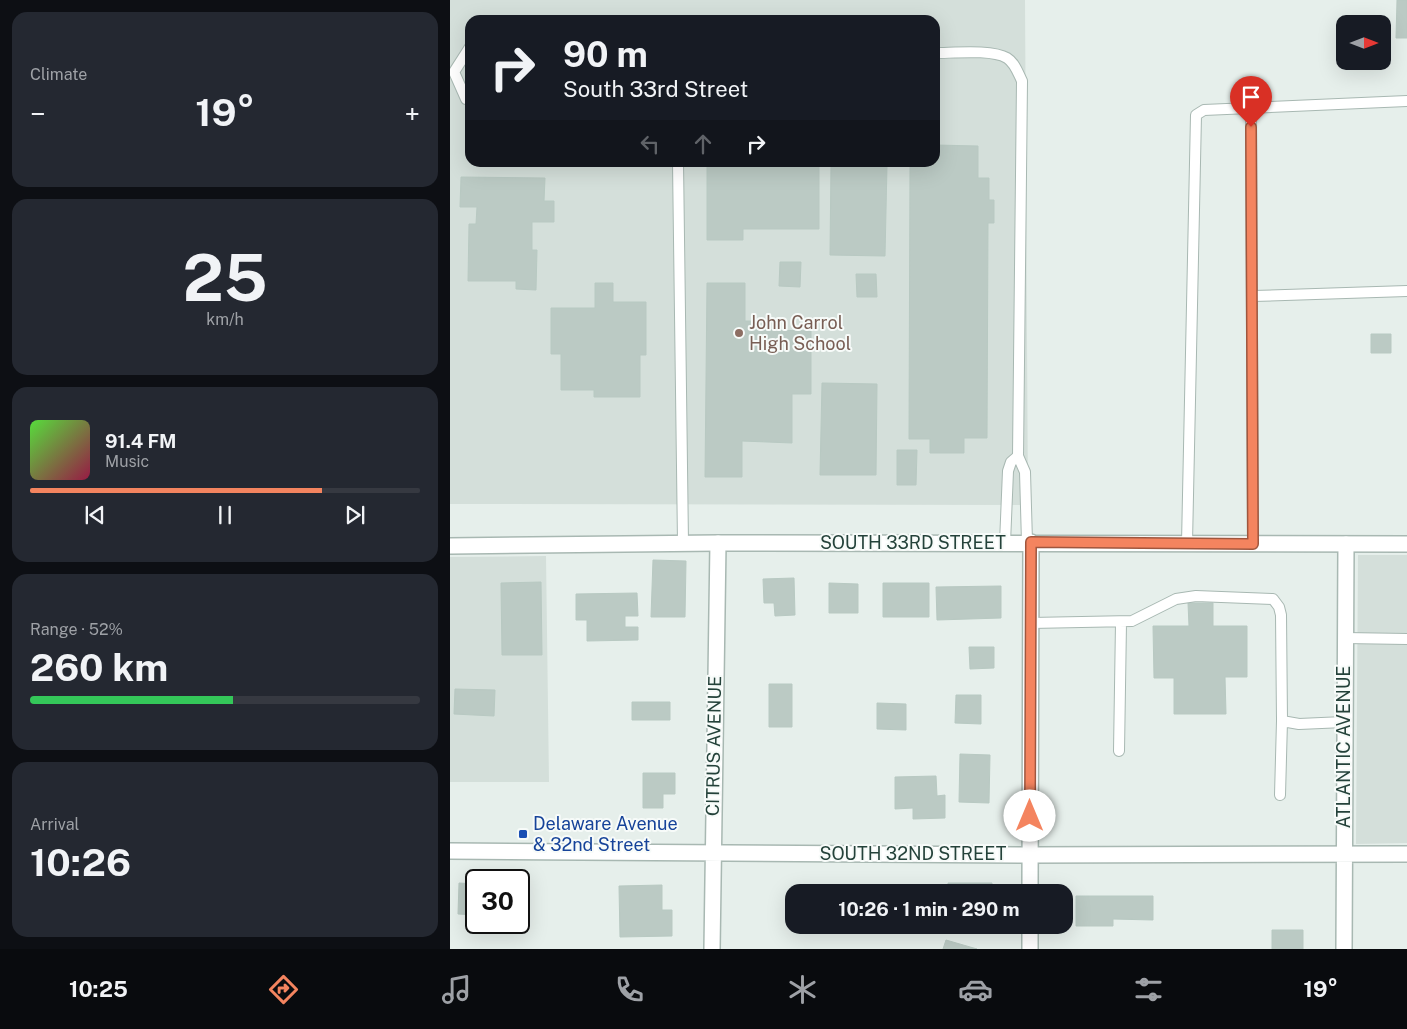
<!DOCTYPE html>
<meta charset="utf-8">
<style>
:root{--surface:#171b24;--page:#242831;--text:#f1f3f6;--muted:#9ea1a6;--line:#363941;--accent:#f4845f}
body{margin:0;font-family:"Public Sans",sans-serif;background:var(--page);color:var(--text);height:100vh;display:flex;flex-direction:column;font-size:19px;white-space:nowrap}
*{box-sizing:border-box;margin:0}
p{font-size:16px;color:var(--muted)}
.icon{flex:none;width:28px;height:28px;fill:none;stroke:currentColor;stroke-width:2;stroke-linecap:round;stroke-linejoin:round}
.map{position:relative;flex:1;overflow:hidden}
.side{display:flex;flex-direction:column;gap:12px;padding:12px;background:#0d0f14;width:450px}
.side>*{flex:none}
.top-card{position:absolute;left:15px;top:15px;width:475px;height:152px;border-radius:15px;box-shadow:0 5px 20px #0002;background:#171b24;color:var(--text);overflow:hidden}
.needle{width:32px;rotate:90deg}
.tools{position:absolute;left:886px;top:15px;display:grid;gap:10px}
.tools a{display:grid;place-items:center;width:55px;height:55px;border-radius:10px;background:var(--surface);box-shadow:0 5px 20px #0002;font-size:25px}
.speed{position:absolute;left:15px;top:869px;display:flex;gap:10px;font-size:25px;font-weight:700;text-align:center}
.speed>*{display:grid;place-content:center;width:65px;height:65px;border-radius:50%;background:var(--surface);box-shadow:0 5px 20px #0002;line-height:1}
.speed .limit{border:2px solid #111;border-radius:8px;background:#fff;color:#111}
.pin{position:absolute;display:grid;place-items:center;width:42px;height:42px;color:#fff;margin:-51px -21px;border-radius:50% 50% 50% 0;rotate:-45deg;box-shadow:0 0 5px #0007}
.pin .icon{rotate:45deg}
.me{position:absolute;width:55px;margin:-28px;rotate:0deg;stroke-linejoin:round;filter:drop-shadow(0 0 4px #0008)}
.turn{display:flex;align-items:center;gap:18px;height:105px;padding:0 15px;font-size:22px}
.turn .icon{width:65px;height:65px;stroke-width:2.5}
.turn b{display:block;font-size:35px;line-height:42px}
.lanes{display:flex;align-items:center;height:48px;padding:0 15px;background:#0003;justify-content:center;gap:25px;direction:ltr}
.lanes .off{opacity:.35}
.big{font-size:38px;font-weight:700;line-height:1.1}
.side .tile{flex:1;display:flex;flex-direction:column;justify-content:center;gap:8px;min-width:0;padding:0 18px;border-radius:15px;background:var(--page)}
.side .dial{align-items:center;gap:0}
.dial b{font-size:65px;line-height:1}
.song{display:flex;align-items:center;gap:15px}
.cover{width:60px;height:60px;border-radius:8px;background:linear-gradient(135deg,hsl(110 70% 55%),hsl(340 70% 35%))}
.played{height:5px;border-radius:2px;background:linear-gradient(90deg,var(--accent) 75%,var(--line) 75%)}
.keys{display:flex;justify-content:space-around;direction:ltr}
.heat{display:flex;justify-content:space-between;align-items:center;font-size:28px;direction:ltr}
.charge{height:8px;border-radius:4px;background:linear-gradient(90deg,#34c759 52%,var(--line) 0)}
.trip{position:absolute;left:335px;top:884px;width:288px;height:50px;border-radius:15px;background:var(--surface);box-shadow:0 5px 20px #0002;font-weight:700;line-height:50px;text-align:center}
.dock{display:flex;height:80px;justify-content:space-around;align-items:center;background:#090b0e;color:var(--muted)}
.dock .icon{width:35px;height:35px}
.dock .selected{color:var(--accent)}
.dock b{font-size:22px;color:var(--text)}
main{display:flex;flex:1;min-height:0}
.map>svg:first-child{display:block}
</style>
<main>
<section class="side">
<div class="tile"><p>Climate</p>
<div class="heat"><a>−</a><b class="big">19°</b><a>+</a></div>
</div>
<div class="tile dial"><b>25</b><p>km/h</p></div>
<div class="tile">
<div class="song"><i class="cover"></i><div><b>91.4 FM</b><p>Music</p></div></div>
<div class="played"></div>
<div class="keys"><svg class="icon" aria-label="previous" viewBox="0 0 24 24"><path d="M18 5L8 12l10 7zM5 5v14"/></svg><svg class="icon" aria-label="pause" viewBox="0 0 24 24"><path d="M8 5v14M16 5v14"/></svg><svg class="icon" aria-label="next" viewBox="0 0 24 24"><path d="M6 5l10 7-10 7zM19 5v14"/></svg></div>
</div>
<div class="tile"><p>Range · 52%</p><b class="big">260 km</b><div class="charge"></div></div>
<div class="tile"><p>Arrival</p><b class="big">10:26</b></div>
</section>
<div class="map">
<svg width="957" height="949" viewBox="0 0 957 949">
<rect width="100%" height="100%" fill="#e6efeb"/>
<path fill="#d4dfda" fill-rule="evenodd" d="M 0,0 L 575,0 L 578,505 L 0,504 ZM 20,20 L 485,20 L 485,162 L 20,162 Z
M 908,555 L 957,555 L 957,843 L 906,844 Z
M 96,556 L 99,782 L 0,782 L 0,557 Z"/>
<path fill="#bbcac4" stroke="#b8c9c2" d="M 947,0 L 957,0 L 957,38 L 946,38 Z
M 485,145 L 528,146 L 528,178 L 539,178 L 539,200 L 544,200 L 544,223 L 538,223 L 537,438 L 514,438 L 514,453 L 480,453 L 480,439 L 459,439 L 460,162 L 485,162 Z
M 257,162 L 369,162 L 369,229 L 293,229 L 293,240 L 257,240 Z
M 381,164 L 437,165 L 435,256 L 380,255 Z
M 11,177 L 95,178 L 94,201 L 104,201 L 104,222 L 82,222 L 82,250 L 87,250 L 86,290 L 66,289 L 66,281 L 18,281 L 19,224 L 26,224 L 27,207 L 10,207 Z
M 330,262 L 351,262 L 350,287 L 329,286 Z
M 406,274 L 426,274 L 427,297 L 407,297 Z
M 145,283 L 163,283 L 163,302 L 196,302 L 196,355 L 190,355 L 190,397 L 144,397 L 144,390 L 111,390 L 111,354 L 101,354 L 101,308 L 145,308 Z
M 257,283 L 295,283 L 295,321 L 322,321 L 322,330 L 361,331 L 361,394 L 342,394 L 342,443 L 292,441 L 292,477 L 255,477 Z
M 921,334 L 941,334 L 941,353 L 921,353 Z
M 372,383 L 427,384 L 426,475 L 370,475 Z
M 447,450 L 467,450 L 466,485 L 447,485 Z
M 203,560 L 236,561 L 235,617 L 201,617 Z
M 344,578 L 345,615 L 325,616 L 324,603 L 314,603 L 313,579 Z
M 91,582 L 92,655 L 52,655 L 51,583 Z
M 379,583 L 408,584 L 408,613 L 379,613 Z
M 433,583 L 479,583 L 479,617 L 433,617 Z
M 551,586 L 551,618 L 487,620 L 486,587 Z
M 187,593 L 188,616 L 175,616 L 175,627 L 188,627 L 188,640 L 137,641 L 137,620 L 126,620 L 126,594 Z
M 738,603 L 763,603 L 763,626 L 797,626 L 797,677 L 775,677 L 776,714 L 724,714 L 724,678 L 704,678 L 703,626 L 739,626 Z
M 519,647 L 544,647 L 544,668 L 520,669 Z
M 319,684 L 342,684 L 342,727 L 319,727 Z
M 5,689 L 45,690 L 44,716 L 4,714 Z
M 506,695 L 531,695 L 531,724 L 505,723 Z
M 182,702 L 220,702 L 220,720 L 182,720 Z
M 427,703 L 456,704 L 456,730 L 427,729 Z
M 510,754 L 540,755 L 539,803 L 509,802 Z
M 193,773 L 225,773 L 225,794 L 213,794 L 213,808 L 193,808 Z
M 486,776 L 487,796 L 495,795 L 495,818 L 463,819 L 463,808 L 445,809 L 445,777 Z
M 9,883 L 26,884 L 26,915 L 8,914 Z
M 498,883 L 542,883 L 542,892 L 498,892 Z
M 212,885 L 212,910 L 222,910 L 222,936 L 170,937 L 169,886 Z
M 626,896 L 703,896 L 703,920 L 663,919 L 663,926 L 626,926 Z
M 822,930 L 853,930 L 853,949 L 822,949 Z
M 496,940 L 527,949 L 493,949 Z"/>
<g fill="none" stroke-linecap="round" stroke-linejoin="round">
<defs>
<path id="service" d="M 485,53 C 503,53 542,49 557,58 C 565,63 568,73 572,81 L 568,456 L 575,472 L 577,542
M 4,72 L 16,99 L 20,99
M 4,72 L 20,47
M 801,108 L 803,543
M 228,162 L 233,543
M 803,296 L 957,291
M 555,543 L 558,471 L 561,462 L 568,456
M 737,543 L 746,115 L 754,110 L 957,101
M 581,623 L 682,621 L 726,599 L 746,596 L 823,599 L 829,607 L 831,615 L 832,721 L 849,724 L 894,722
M 895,638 L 957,639
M 669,751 L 671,623
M 830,795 L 832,721"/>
<path id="minor" d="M 0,851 L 580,855 L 957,854
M 580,892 L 581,542
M 262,949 L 268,543
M 580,949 L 580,925
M 894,949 L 896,544"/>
<path id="tertiary" d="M 0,546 L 268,543 L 957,544"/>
</defs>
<use href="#service" stroke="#a8b8b2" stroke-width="12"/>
<use href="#minor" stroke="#a8b8b2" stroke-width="18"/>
<use href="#tertiary" stroke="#a8b8b2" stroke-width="18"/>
<use href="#service" stroke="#fff" stroke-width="10"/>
<use href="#minor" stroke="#fff" stroke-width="15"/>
<use href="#tertiary" stroke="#fff" stroke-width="15"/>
</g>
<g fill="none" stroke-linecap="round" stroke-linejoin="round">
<defs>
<path id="route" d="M 580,816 L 581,542 L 803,544 L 801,127"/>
</defs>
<use href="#route" stroke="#9f563e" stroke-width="12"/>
<use href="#route" stroke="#f4845f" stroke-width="9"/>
</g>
<circle fill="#8d6e63" stroke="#f7fbf9" stroke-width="2" cx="289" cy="333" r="5"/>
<rect fill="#1a4fb4" stroke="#f7fbf9" stroke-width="2" x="68" y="829" width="10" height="10" rx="2.5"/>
<g text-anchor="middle" stroke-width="4" stroke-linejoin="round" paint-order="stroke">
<g font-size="18" fill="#785e54" stroke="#f7fbf9" text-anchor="start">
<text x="299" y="329">John Carrol<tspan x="299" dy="21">High School</tspan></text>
</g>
<g font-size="18" fill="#24423a" stroke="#f7fbf9">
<text x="463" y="549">SOUTH 33RD STREET</text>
<text transform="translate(264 746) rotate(-89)" y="6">CITRUS AVENUE</text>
<text transform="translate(894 747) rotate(-90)" y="6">ATLANTIC AVENUE</text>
<text x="463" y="860">SOUTH 32ND STREET</text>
</g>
<g font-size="18" fill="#164399" stroke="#f7fbf9" text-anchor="start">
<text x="83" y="830">Delaware Avenue<tspan x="83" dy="21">&amp; 32nd Street</tspan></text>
</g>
</g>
</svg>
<div class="tools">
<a><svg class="needle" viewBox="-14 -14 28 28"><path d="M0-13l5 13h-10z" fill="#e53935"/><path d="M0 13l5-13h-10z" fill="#9ea1a6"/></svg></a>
</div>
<div class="speed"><div class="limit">30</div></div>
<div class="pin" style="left:801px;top:127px;background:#d93025"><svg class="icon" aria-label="arrive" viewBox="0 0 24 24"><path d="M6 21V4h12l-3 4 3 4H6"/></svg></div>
<svg class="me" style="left:580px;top:816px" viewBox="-20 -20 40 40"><circle r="19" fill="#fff"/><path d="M0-13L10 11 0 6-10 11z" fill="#f4845f"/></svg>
<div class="trip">10:26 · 1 min · 290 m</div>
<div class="top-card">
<div class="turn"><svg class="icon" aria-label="right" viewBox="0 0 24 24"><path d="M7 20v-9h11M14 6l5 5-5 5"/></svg><div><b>90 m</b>South 33rd Street</div></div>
<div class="lanes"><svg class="icon off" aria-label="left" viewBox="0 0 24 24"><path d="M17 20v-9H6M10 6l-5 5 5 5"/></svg><svg class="icon off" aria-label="ahead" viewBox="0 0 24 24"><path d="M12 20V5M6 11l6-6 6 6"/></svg><svg class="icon" aria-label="right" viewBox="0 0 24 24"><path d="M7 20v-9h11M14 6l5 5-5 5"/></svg></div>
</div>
</div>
</main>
<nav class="dock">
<b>10:25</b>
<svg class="icon selected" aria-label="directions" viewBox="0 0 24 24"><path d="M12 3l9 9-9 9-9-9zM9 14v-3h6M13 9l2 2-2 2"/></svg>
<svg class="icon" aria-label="music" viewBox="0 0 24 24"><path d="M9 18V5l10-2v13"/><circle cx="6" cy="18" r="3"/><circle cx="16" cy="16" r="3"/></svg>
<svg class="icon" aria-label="phone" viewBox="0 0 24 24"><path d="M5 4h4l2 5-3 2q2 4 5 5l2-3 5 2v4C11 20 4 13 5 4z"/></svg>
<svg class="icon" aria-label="climate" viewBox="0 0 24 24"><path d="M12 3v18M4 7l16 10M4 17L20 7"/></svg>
<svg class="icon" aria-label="car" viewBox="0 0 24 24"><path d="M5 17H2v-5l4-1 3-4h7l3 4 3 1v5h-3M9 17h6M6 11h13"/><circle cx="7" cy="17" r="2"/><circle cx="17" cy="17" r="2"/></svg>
<svg class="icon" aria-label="filters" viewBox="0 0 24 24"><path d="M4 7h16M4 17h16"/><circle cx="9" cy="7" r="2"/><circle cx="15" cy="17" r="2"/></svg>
<b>19°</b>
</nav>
